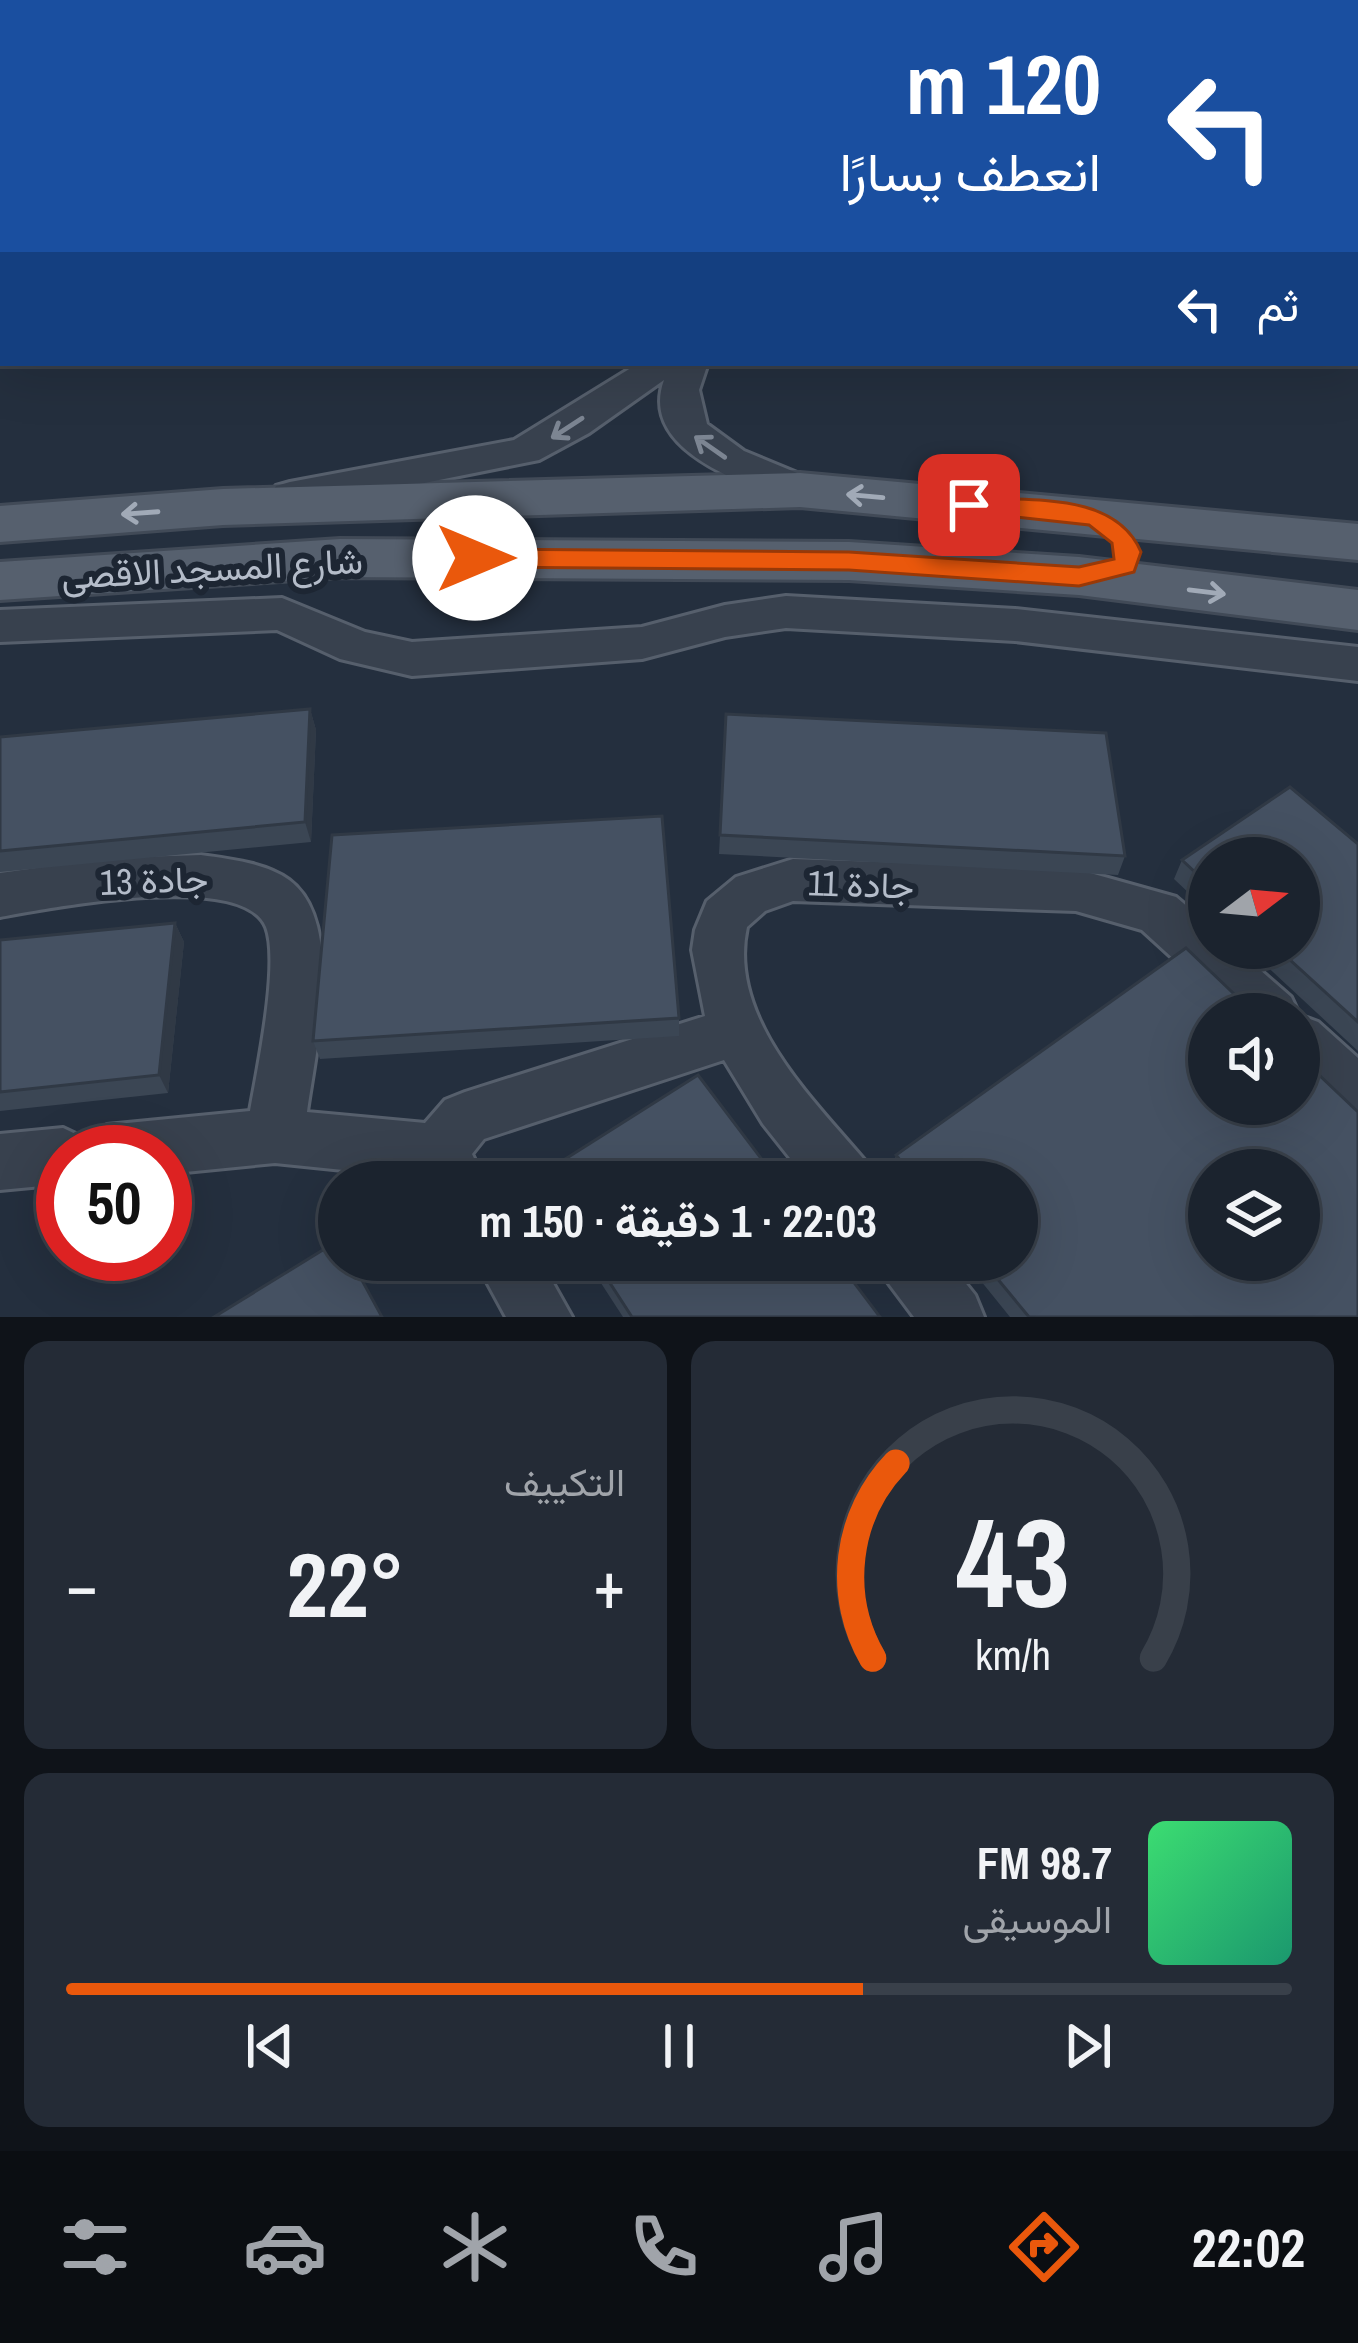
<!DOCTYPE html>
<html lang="ar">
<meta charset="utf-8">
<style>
:root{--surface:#1b232e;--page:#242b36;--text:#f1f3f6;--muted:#a0a4aa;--line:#39404a;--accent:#ea580c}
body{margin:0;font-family:"Archivo Narrow",Vazirmatn,sans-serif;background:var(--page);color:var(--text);direction:rtl;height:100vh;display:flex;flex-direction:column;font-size:45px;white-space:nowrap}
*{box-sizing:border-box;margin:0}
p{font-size:39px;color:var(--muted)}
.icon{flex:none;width:66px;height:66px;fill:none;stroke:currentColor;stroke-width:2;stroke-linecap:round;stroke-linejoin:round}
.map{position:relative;height:1317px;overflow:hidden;direction:ltr}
.drawer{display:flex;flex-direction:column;gap:24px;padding:24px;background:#0f1319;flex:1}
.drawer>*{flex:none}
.top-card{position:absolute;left:0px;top:0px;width:1359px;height:366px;box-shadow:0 12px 48px #0002,0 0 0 3px var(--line);direction:rtl;background:#1a4fa0;color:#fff;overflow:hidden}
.needle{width:78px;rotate:74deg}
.buttons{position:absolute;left:1188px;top:837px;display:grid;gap:24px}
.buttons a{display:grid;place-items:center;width:132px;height:132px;border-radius:50%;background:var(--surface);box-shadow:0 12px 48px #0002,0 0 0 3px var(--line);font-size:60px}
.speed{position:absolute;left:36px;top:1125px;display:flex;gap:24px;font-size:60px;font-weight:700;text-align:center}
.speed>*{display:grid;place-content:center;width:156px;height:156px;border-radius:50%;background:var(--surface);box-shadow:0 12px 48px #0002,0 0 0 3px var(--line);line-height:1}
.speed .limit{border:18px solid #d22;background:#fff;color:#111}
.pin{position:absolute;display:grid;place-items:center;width:102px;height:102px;color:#fff;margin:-51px;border-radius:24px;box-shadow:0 6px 18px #0006}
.me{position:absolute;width:132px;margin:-66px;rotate:90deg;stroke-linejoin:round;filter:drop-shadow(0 0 9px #0008)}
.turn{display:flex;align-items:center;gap:42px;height:252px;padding:0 60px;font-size:54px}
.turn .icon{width:156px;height:156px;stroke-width:2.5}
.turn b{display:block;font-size:84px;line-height:102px}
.then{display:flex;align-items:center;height:114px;padding:0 60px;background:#0003;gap:24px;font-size:45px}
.big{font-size:90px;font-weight:700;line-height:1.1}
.drawer .card{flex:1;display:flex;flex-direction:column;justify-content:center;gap:18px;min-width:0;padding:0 42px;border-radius:24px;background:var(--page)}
.drawer .dial{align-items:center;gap:0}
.dial svg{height:312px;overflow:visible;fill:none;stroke:var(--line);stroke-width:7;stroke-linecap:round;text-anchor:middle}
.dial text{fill:var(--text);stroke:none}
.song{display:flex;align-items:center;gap:36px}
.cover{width:144px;height:144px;border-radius:18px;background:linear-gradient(135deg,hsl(140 70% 55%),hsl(160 70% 35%))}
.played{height:12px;border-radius:6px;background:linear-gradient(90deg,var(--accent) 65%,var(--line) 65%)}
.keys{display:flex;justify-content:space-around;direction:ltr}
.heat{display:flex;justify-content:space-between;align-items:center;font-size:66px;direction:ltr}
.drawer .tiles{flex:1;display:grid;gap:24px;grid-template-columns:1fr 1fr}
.card:last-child{grid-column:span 2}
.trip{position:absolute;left:318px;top:1161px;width:720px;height:120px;border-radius:60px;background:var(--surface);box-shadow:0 12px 48px #0002,0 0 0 3px var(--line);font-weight:700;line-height:120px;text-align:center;direction:rtl}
.dock{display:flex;height:192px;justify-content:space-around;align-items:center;background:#0b0e12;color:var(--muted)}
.dock .icon{width:84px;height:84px}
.dock .selected{color:var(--accent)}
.dock b{font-size:54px;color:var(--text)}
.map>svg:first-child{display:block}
</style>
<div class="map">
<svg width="1358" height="1317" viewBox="0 0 1358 1317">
<rect width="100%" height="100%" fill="#242f3e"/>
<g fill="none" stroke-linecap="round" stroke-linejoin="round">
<defs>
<path id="minor" d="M 292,0 L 325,0 L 327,3 L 294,3 Z
M 484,0 L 518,0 L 520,3 L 486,3 Z
M 589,0 L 622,0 L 624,3 L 591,3 Z
M 1146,0 L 1182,0 L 1184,3 L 1148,3 Z
M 639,363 L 708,363 L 699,390 L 707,424 L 744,451 L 814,480 L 820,490 L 814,500 L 800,504 L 786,500 C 739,481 639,449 664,380 L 589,433 L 539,460 L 290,510 L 276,506 L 270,496 L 276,486 L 290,482 L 514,440 Z
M 786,596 L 1015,609 L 1358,647 L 1358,681 L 1015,641 L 786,628 L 725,637 L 642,659 L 412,676 L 340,659 L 277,630 L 0,642 L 0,610 L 282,598 L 365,632 L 412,642 L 642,627 L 725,605 Z
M 201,855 C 229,859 266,863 289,880 C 346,922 315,1053 307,1112 L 425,1123 L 445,1100 L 465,1092 L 705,1016 L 692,950 L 695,930 L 707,901 L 736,877 L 793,859 L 1076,869 L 1176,897 L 1209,925 L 1209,948 L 1235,948 L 1291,997 L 1299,1014 L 1234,1014 L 1142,930 L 1076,911 L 793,901 L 765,911 L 747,927 C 727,1018 813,1099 866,1162 L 874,1182 L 809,1182 L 763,1124 L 724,1060 L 484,1139 L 472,1154 L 485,1182 L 423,1182 L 421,1178 L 275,1163 L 165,1174 L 165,1152 L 63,1152 L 63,1184 L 0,1190 L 0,1134 L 63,1128 L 84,1138 L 107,1125 L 250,1111 C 257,1071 280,963 266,927 C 242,870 50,908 0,917 L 0,873 L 110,858 Z
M 1299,1015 L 1318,1022 L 1358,1058 L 1358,1121 L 1338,1113 L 1299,1076 Z
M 475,1260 L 540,1260 L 572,1317 L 506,1317 Z
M 878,1260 L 947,1260 L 975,1295 L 984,1317 L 914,1317 L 887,1281 Z"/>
<path id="major" d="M 800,473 L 1358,524 L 1358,560 L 800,507 L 223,525 L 0,542 L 0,506 L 223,489 Z
M 340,539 L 849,542 L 1079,557 L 1358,590 L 1358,630 L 1079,595 L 849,580 L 340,577 L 0,600 L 0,562 Z"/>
</defs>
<use href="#minor" stroke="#565f6c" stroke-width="6"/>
<use href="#major" stroke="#414a57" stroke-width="6"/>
<use href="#minor" fill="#38414e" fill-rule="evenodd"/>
<use href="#major" fill="#56606e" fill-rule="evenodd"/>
</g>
<path fill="#3b4654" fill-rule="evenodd" d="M 18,0 L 168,0 L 169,3 L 23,3 Z
M 389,0 L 452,0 L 446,3 L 396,3 Z
M 310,709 L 316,730 L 311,842 L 0,872 L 0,737 Z
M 720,835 L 1125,856 L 1118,875 L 719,854 Z
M 1358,844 L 1358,1051 L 1247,948 L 1299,948 L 1209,858 L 1209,912 L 1174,879 L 1182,860 Z
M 175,923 L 184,942 L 168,1093 L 0,1111 L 0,940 Z
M 1186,948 L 1255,1014 L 1209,1014 L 1209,1104 L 1299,1104 L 1299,1056 L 1358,1112 L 1358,1317 L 1010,1317 L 964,1260 L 1017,1260 L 1017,1182 L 900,1182 L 892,1171 L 896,1155 ZM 1209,1170 L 1299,1170 L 1299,1260 L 1209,1260 Z
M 679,1018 L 679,1036 L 320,1059 L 313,1041 Z
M 586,1260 L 837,1260 L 880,1317 L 623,1317 Z"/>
<path fill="#303945" d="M 49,0 L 73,0 L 74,3 L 50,3 Z
M 421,0 L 452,0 L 446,3 L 421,3 Z
M 310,709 L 316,730 L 311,842 L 305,822 Z
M 175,923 L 184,942 L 168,1093 L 159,1075 Z"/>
<path fill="#455162" stroke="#303945" stroke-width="3" fill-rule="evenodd" d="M 74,0 L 155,0 L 148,3 L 80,3 Z
M 879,0 L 927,0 L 940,3 L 876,3 Z
M 310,709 L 305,822 L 0,851 L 0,737 Z
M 726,714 L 1106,733 L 1125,856 L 720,835 Z
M 1290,787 L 1358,844 L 1358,1022 L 1277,948 L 1299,948 L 1299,858 L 1209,858 L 1209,885 L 1182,860 Z
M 662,816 L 679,1018 L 313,1041 L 332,835 Z
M 175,923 L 159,1075 L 0,1092 L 0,940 Z
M 1186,948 L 1255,1014 L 1209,1014 L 1209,1104 L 1299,1104 L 1299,1056 L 1358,1112 L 1358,1317 L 1029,1317 L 982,1260 L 1017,1260 L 1017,1182 L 918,1182 L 896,1155 ZM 1209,1170 L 1299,1170 L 1299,1260 L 1209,1260 Z
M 698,1075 L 779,1182 L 545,1182 L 540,1175 Z
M 339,1240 L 339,1260 L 351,1260 L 382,1317 L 214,1317 Z
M 595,1260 L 837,1260 L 880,1317 L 632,1317 Z"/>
<defs><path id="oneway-shaft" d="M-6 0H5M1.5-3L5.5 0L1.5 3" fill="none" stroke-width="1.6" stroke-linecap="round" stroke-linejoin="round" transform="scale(3)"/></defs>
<g stroke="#7c8592">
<use href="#oneway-shaft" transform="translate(567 428) rotate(147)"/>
<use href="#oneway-shaft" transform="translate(710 447) rotate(-145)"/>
</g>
<g stroke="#a1aab7">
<use href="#oneway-shaft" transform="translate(865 496) rotate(-175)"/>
<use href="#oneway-shaft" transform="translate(140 513) rotate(176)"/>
<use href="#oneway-shaft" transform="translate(1207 592) rotate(7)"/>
</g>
<path fill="#ea580c" stroke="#983908" stroke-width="3" d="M 969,497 C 1026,502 1115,490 1141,552 L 1134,572 L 1079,586 L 849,570 L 475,567 L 462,558 L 475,549 L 849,552 L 1079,567 L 1114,559 L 1112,543 L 1089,525 L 960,511 L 956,505 Z"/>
<g text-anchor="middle" stroke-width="12" stroke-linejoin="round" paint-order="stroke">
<g font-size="36" fill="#b4bcc9" stroke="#1d2633">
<text transform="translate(212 568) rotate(-3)" y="13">شارع المسجد الاقصى</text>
<text transform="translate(154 880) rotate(-2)" y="13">جادة 13</text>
<text transform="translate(861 884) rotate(2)" y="13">جادة 11</text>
</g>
</g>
</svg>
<div class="buttons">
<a><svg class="needle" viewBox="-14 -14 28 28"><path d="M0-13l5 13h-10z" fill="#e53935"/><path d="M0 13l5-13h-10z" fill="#a0a4aa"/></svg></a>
<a><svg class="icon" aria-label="sound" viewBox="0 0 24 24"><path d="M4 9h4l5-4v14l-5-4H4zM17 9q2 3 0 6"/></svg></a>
<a><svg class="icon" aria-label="layers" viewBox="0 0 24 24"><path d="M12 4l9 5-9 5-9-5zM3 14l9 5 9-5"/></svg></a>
</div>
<div class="speed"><div class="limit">50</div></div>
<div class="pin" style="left:969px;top:505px;background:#d93025"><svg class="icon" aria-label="arrive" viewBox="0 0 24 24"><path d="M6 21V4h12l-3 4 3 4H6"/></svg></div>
<svg class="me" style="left:475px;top:558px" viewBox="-20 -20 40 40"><circle r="19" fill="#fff"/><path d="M0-13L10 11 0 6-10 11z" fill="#ea580c"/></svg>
<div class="trip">22:03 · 1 دقيقة · 150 m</div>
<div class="top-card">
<div class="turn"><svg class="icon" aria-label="left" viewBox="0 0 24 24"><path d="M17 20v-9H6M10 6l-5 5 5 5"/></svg><div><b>120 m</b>انعطف يسارًا</div></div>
<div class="then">ثم<svg class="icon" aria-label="left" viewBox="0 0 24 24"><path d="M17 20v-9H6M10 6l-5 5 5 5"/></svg></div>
</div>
</div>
<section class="drawer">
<div class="tiles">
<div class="card dial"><svg viewBox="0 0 100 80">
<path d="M14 69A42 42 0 1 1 86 69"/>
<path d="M14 69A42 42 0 0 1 20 19" stroke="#ea580c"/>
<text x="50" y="56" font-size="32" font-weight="700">43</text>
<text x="50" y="72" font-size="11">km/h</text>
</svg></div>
<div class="card"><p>التكييف</p>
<div class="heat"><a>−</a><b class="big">22°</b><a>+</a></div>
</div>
<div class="card">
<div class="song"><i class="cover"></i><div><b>98.7 FM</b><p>الموسيقى</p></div></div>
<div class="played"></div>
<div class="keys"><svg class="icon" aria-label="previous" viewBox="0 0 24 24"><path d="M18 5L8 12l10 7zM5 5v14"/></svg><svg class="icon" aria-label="pause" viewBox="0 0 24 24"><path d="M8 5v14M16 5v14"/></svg><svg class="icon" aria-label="next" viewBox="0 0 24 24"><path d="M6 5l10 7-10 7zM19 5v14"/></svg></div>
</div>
</div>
</section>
<nav class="dock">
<b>22:02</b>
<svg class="icon selected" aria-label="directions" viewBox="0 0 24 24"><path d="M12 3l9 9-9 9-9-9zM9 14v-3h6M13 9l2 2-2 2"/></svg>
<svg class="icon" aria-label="music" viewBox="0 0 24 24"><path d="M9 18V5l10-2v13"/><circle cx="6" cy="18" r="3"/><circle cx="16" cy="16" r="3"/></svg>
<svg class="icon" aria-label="phone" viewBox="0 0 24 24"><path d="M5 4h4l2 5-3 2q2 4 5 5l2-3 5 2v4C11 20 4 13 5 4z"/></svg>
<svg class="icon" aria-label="climate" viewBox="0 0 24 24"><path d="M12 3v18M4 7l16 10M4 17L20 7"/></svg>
<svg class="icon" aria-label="car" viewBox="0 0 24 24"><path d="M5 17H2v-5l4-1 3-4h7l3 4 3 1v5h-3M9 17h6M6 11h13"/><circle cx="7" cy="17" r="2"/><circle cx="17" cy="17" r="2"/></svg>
<svg class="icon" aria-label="filters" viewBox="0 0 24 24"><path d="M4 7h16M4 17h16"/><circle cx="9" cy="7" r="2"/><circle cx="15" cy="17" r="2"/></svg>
</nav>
